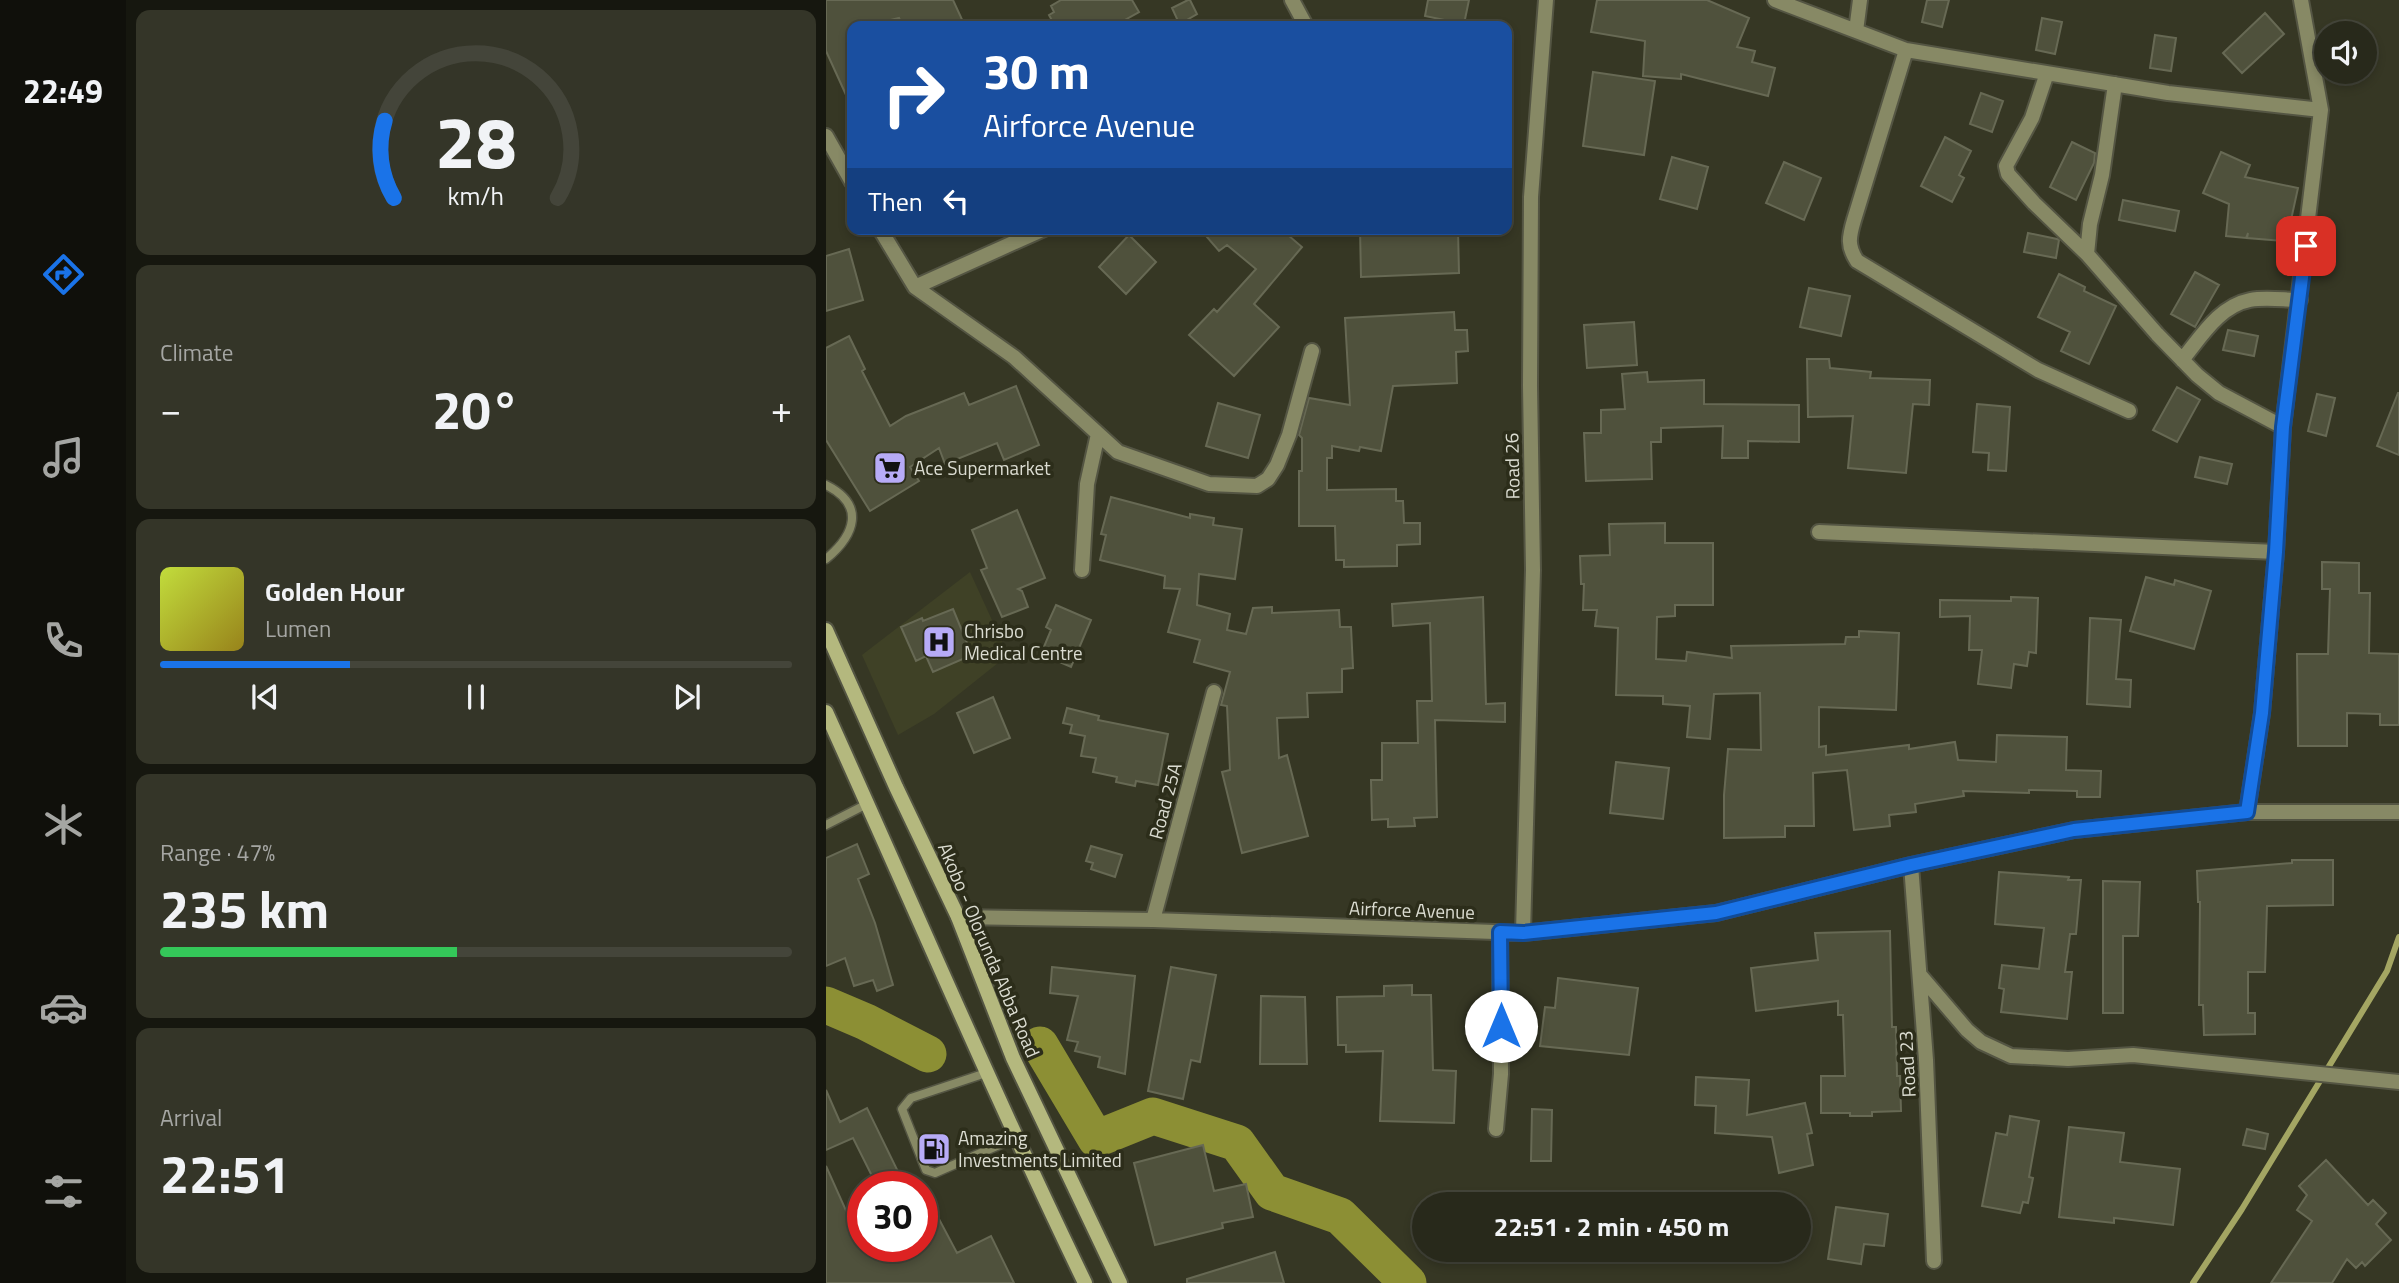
<!DOCTYPE html>
<meta charset="utf-8">
<style>
:root{--surface:#28291b;--page:#343528;--text:#f1f3f6;--muted:#a5a6a3;--line:#44453a;--accent:#1a73e8}
body{margin:0;font-family:"Titillium Web",sans-serif;background:var(--page);color:var(--text);height:100vh;display:flex;flex-direction:column;font-size:26px;white-space:nowrap}
*{box-sizing:border-box;margin:0}
p{font-size:23px;color:var(--muted)}
.icon{flex:none;width:38px;height:38px;fill:none;stroke:currentColor;stroke-width:2;stroke-linecap:round;stroke-linejoin:round}
.map{position:relative;flex:1;overflow:hidden}
.panel{display:flex;flex-direction:column;gap:10px;padding:10px;background:#16170f;width:700px}
.panel>*{flex:none}
.banner{position:absolute;left:21px;top:21px;width:665px;height:214px;border-radius:14px;box-shadow:0 4px 10px #0003,0 0 0 2px var(--line);background:#1a4fa0;color:#fff;overflow:hidden}
.buttons{position:absolute;left:1488px;top:21px;display:grid;gap:14px}
.buttons a{display:grid;place-items:center;width:63px;height:63px;border-radius:50%;background:var(--surface);box-shadow:0 4px 10px #0003,0 0 0 2px var(--line);font-size:35px}
.speed{position:absolute;left:21px;top:1171px;display:flex;gap:14px;font-size:35px;font-weight:700;text-align:center}
.speed>*{display:grid;place-content:center;width:91px;height:91px;border-radius:50%;background:var(--surface);box-shadow:0 4px 10px #0003,0 0 0 2px var(--line);line-height:1}
.speed .limit{border:10px solid #d22;background:#fff;color:#111}
.pin{position:absolute;display:grid;place-items:center;width:60px;height:60px;color:#fff;margin:-30px;border-radius:14px;box-shadow:0 4px 10px #0006}
.me{position:absolute;width:77px;margin:-38px;rotate:0deg;stroke-linejoin:round;filter:drop-shadow(0 0 5px #0008)}
.turn{display:flex;align-items:center;gap:24px;height:147px;padding:0 21px;font-size:32px}
.turn .icon{width:91px;height:91px;stroke-width:2.5}
.turn b{display:block;font-size:49px;line-height:60px}
.then{display:flex;align-items:center;height:66px;padding:0 21px;background:#0003;gap:14px;font-size:26px}
.big{font-size:52px;font-weight:700;line-height:1.1}
.panel .widget{flex:1;display:flex;flex-direction:column;justify-content:center;gap:10px;min-width:0;padding:0 24px;border-radius:14px;background:var(--page)}
.panel .dial{align-items:center;gap:0}
.dial svg{height:182px;overflow:visible;fill:none;stroke:var(--line);stroke-width:7;stroke-linecap:round;text-anchor:middle}
.dial text{fill:var(--text);stroke:none}
.song{display:flex;align-items:center;gap:21px}
.cover{width:84px;height:84px;border-radius:10px;background:linear-gradient(135deg,hsl(70 70% 55%),hsl(50 70% 35%))}
.played{height:7px;border-radius:4px;background:linear-gradient(90deg,var(--accent) 30%,var(--line) 30%)}
.keys{display:flex;justify-content:space-around;direction:ltr}
.heat{display:flex;justify-content:space-between;align-items:center;font-size:38px;direction:ltr}
.charge{height:10px;border-radius:5px;background:linear-gradient(90deg,#34c759 47%,var(--line) 0)}
.trip{position:absolute;left:586px;top:1192px;width:399px;height:70px;border-radius:35px;background:var(--surface);box-shadow:0 4px 10px #0003,0 0 0 2px var(--line);font-weight:700;line-height:70px;text-align:center}
main{display:flex;flex:1;min-height:0}
.menu{display:flex;flex-direction:column;width:126px;justify-content:space-around;align-items:center;background:#10100b;color:var(--muted)}
.menu .icon{width:49px;height:49px}
.menu .current{color:var(--accent)}
.menu b{font-size:32px;color:var(--text)}
.map>svg:first-child{display:block}
</style>
<main>
<nav class="menu">
<b>22:49</b>
<svg class="icon current" aria-label="directions" viewBox="0 0 24 24"><path d="M12 3l9 9-9 9-9-9zM9 14v-3h6M13 9l2 2-2 2"/></svg>
<svg class="icon" aria-label="music" viewBox="0 0 24 24"><path d="M9 18V5l10-2v13"/><circle cx="6" cy="18" r="3"/><circle cx="16" cy="16" r="3"/></svg>
<svg class="icon" aria-label="phone" viewBox="0 0 24 24"><path d="M5 4h4l2 5-3 2q2 4 5 5l2-3 5 2v4C11 20 4 13 5 4z"/></svg>
<svg class="icon" aria-label="climate" viewBox="0 0 24 24"><path d="M12 3v18M4 7l16 10M4 17L20 7"/></svg>
<svg class="icon" aria-label="car" viewBox="0 0 24 24"><path d="M5 17H2v-5l4-1 3-4h7l3 4 3 1v5h-3M9 17h6M6 11h13"/><circle cx="7" cy="17" r="2"/><circle cx="17" cy="17" r="2"/></svg>
<svg class="icon" aria-label="filters" viewBox="0 0 24 24"><path d="M4 7h16M4 17h16"/><circle cx="9" cy="7" r="2"/><circle cx="15" cy="17" r="2"/></svg>
</nav>
<section class="panel">
<div class="widget dial"><svg viewBox="0 0 100 80">
<path d="M14 69A42 42 0 1 1 86 69"/>
<path d="M14 69A42 42 0 0 1 10 35" stroke="#1a73e8"/>
<text x="50" y="56" font-size="32" font-weight="700">28</text>
<text x="50" y="72" font-size="11">km/h</text>
</svg></div>
<div class="widget"><p>Climate</p>
<div class="heat"><a>−</a><b class="big">20°</b><a>+</a></div>
</div>
<div class="widget">
<div class="song"><i class="cover"></i><div><b>Golden Hour</b><p>Lumen</p></div></div>
<div class="played"></div>
<div class="keys"><svg class="icon" aria-label="previous" viewBox="0 0 24 24"><path d="M18 5L8 12l10 7zM5 5v14"/></svg><svg class="icon" aria-label="pause" viewBox="0 0 24 24"><path d="M8 5v14M16 5v14"/></svg><svg class="icon" aria-label="next" viewBox="0 0 24 24"><path d="M6 5l10 7-10 7zM19 5v14"/></svg></div>
</div>
<div class="widget"><p>Range · 47%</p><b class="big">235 km</b><div class="charge"></div></div>
<div class="widget"><p>Arrival</p><b class="big">22:51</b></div>
</section>
<div class="map">
<svg width="1573" height="1283" viewBox="0 0 1573 1283">
<rect width="100%" height="100%" fill="#363724"/>
<path fill="#3f4126" d="M 144,572 L 182,655 L 108,714 L 72,735 L 36,655 Z"/>
<g fill="none" stroke-linecap="round" stroke-linejoin="round">
<path stroke="#a4a663" stroke-width="6" d="M 1367,1283 L 1416,1209 L 1561,971 L 1573,937"/>
<path stroke="#8c8f34" stroke-width="37" d="M 0,1005 L 40,1022 L 102,1054
M 214,1045 L 270,1139 L 327,1116 L 411,1143 L 446,1192 L 514,1216 L 582,1283"/>
</g>
<path fill="#4f513c" stroke="#676954" stroke-width="2" d="M 0,0 L 127,0 L 139,26 L 77,26 L 73,18 L 40,26 L 26,26 L 26,108 L 0,51 Z
M 235,0 L 306,0 L 313,12 L 288,26 L 229,26 L 223,15 L 228,12 L 225,6 Z
M 362,0 L 364,0 L 371,14 L 359,21 L 352,21 L 346,8 Z
M 602,0 L 643,0 L 638,24 L 599,16 Z
M 771,0 L 881,0 L 923,18 L 911,47 L 929,51 L 926,62 L 949,68 L 942,96 L 855,74 L 855,79 L 817,76 L 819,41 L 765,32 Z
M 1101,0 L 1123,0 L 1116,27 L 1096,22 Z
M 1439,13 L 1458,34 L 1416,73 L 1397,53 Z
M 1216,18 L 1236,22 L 1229,54 L 1210,50 Z
M 1329,35 L 1350,38 L 1345,71 L 1324,68 Z
M 767,72 L 829,81 L 818,155 L 757,146 Z
M 1155,93 L 1177,101 L 1166,132 L 1144,124 Z
M 1119,137 L 1145,151 L 1133,175 L 1138,178 L 1126,202 L 1095,186 Z
M 1246,142 L 1269,153 L 1268,163 L 1250,200 L 1224,187 Z
M 1395,152 L 1424,165 L 1419,177 L 1472,188 L 1465,220 L 1459,218 L 1457,241 L 1421,238 L 1422,233 L 1420,238 L 1400,236 L 1403,204 L 1377,193 Z
M 846,157 L 882,167 L 871,209 L 834,199 Z
M 958,162 L 995,178 L 978,220 L 940,203 Z
M 1297,200 L 1353,211 L 1349,231 L 1293,220 Z
M 374,229 L 455,229 L 476,247 L 428,304 L 453,327 L 408,376 L 363,335 L 388,309 L 391,312 L 430,269 L 401,245 L 393,251 Z
M 534,229 L 632,229 L 633,273 L 535,277 Z
M 1202,233 L 1231,239 L 1233,240 L 1230,258 L 1198,252 Z
M 303,235 L 330,262 L 300,294 L 273,267 Z
M 23,249 L 37,300 L 0,311 L 0,256 Z
M 1369,272 L 1393,285 L 1369,327 L 1345,314 Z
M 1233,274 L 1259,287 L 1258,291 L 1290,306 L 1263,364 L 1235,351 L 1244,332 L 1212,317 Z
M 983,288 L 1024,296 L 1015,336 L 974,327 Z
M 628,312 L 629,330 L 641,330 L 642,351 L 630,352 L 631,383 L 567,386 L 555,451 L 534,447 L 533,451 L 506,446 L 506,458 L 501,458 L 501,490 L 570,489 L 570,501 L 577,501 L 578,523 L 594,523 L 594,544 L 571,545 L 571,566 L 518,567 L 518,560 L 510,560 L 509,526 L 473,526 L 473,471 L 476,471 L 476,438 L 473,435 L 483,398 L 524,405 L 519,318 Z
M 808,322 L 811,365 L 761,368 L 758,325 Z
M 1402,330 L 1432,336 L 1428,356 L 1397,350 Z
M 23,336 L 39,369 L 36,371 L 64,426 L 80,416 L 138,393 L 143,405 L 190,386 L 213,445 L 178,460 L 171,443 L 119,464 L 113,448 L 84,467 L 93,481 L 44,511 L 0,440 L 0,348 Z
M 981,359 L 1003,359 L 1004,368 L 1045,372 L 1044,378 L 1104,380 L 1103,405 L 1087,404 L 1080,473 L 1022,468 L 1027,416 L 982,417 Z
M 821,372 L 822,382 L 878,380 L 878,404 L 973,405 L 973,442 L 922,441 L 922,458 L 896,458 L 897,426 L 835,428 L 835,442 L 825,442 L 826,479 L 760,481 L 758,433 L 775,433 L 775,410 L 799,409 L 796,374 Z
M 1351,387 L 1374,400 L 1351,442 L 1327,430 Z
M 1572,393 L 1573,393 L 1573,455 L 1551,446 Z
M 1491,394 L 1509,398 L 1500,436 L 1482,431 Z
M 392,403 L 434,415 L 422,458 L 380,446 Z
M 1151,404 L 1184,407 L 1180,471 L 1162,470 L 1163,453 L 1147,452 Z
M 1374,457 L 1406,464 L 1401,484 L 1369,477 Z
M 285,497 L 364,518 L 364,514 L 388,518 L 387,525 L 416,529 L 409,579 L 373,574 L 371,605 L 404,614 L 401,630 L 420,634 L 427,608 L 446,607 L 446,613 L 513,610 L 514,627 L 525,627 L 527,668 L 516,669 L 516,692 L 481,693 L 482,717 L 451,718 L 453,758 L 461,755 L 482,836 L 416,853 L 396,772 L 404,770 L 401,706 L 395,705 L 404,672 L 368,662 L 374,640 L 342,632 L 354,589 L 338,588 L 339,576 L 274,560 L 280,535 L 275,534 Z
M 191,510 L 219,578 L 192,589 L 196,591 L 202,607 L 176,617 L 155,570 L 161,568 L 146,530 Z
M 839,523 L 839,543 L 887,543 L 887,605 L 849,605 L 849,616 L 831,617 L 830,659 L 860,661 L 861,652 L 906,658 L 905,646 L 1019,644 L 1020,637 L 1033,637 L 1033,631 L 1073,633 L 1070,710 L 993,707 L 993,747 L 1000,746 L 1000,755 L 1083,745 L 1083,749 L 1129,742 L 1132,760 L 1170,762 L 1171,735 L 1241,737 L 1240,770 L 1275,771 L 1274,797 L 1251,797 L 1251,791 L 1203,790 L 1203,793 L 1137,791 L 1138,796 L 1089,804 L 1090,812 L 1063,815 L 1064,826 L 1028,830 L 1021,770 L 987,773 L 988,826 L 959,826 L 959,837 L 898,838 L 898,795 L 902,749 L 935,750 L 934,693 L 888,694 L 884,739 L 861,737 L 864,706 L 837,704 L 837,696 L 790,695 L 792,628 L 769,626 L 771,610 L 757,610 L 758,584 L 755,584 L 754,556 L 784,555 L 783,524 Z
M 1496,562 L 1533,563 L 1533,593 L 1544,593 L 1543,653 L 1573,654 L 1573,725 L 1554,725 L 1554,714 L 1521,713 L 1521,746 L 1472,746 L 1471,654 L 1502,654 L 1504,589 L 1496,589 Z
M 1320,577 L 1348,585 L 1349,580 L 1385,591 L 1368,649 L 1304,631 Z
M 657,597 L 660,704 L 679,703 L 679,722 L 609,720 L 611,817 L 588,818 L 589,826 L 562,827 L 562,819 L 546,820 L 545,780 L 556,780 L 556,743 L 592,743 L 591,701 L 606,701 L 604,623 L 567,626 L 566,604 Z
M 1185,597 L 1212,598 L 1210,653 L 1203,652 L 1201,666 L 1188,664 L 1185,688 L 1152,684 L 1156,650 L 1143,650 L 1144,616 L 1114,617 L 1114,600 L 1185,601 Z
M 230,605 L 265,620 L 245,667 L 215,654 L 225,630 L 220,627 Z
M 127,609 L 146,655 L 107,672 L 100,656 L 90,661 L 75,627 L 96,618 L 97,621 Z
M 1264,618 L 1295,620 L 1290,679 L 1305,680 L 1304,707 L 1261,704 Z
M 167,697 L 184,738 L 148,753 L 131,713 Z
M 241,708 L 273,716 L 272,720 L 342,734 L 332,785 L 310,781 L 309,786 L 290,782 L 291,777 L 267,772 L 270,758 L 255,756 L 259,736 L 244,733 L 246,725 L 237,723 Z
M 790,762 L 843,768 L 837,819 L 784,813 Z
M 31,844 L 43,874 L 32,879 L 49,923 L 67,985 L 51,991 L 47,980 L 28,986 L 19,958 L 0,966 L 0,858 Z
M 265,846 L 296,855 L 289,877 L 265,869 L 267,863 L 260,861 Z
M 1466,860 L 1507,860 L 1507,905 L 1441,906 L 1439,972 L 1422,972 L 1422,1013 L 1429,1013 L 1429,1034 L 1378,1035 L 1377,1005 L 1373,1005 L 1374,902 L 1372,902 L 1371,871 L 1466,863 Z
M 1173,872 L 1243,877 L 1242,880 L 1255,880 L 1250,934 L 1244,934 L 1239,972 L 1246,972 L 1241,1019 L 1175,1012 L 1178,989 L 1173,988 L 1176,965 L 1213,969 L 1218,928 L 1169,924 Z
M 1277,881 L 1314,882 L 1312,936 L 1297,936 L 1297,1013 L 1277,1013 Z
M 1064,931 L 1066,1027 L 1070,1027 L 1071,1076 L 1074,1076 L 1075,1111 L 1046,1112 L 1046,1116 L 1024,1116 L 1024,1113 L 995,1113 L 995,1076 L 1019,1076 L 1017,1015 L 1012,1015 L 1012,1001 L 930,1011 L 925,968 L 992,960 L 989,933 Z
M 226,967 L 309,976 L 299,1074 L 272,1067 L 274,1057 L 249,1051 L 252,1042 L 241,1040 L 252,996 L 224,993 Z
M 345,967 L 390,975 L 374,1062 L 365,1060 L 357,1099 L 322,1091 Z
M 732,978 L 812,988 L 803,1055 L 714,1046 L 719,1007 L 729,1008 Z
M 586,985 L 586,995 L 605,995 L 607,1070 L 630,1071 L 628,1123 L 554,1121 L 557,1051 L 520,1052 L 520,1045 L 512,1045 L 511,997 L 558,996 L 558,986 Z
M 435,996 L 479,997 L 481,1064 L 434,1064 Z
M 870,1077 L 923,1080 L 921,1115 L 979,1103 L 986,1133 L 981,1134 L 987,1165 L 953,1173 L 946,1137 L 889,1133 L 890,1106 L 869,1105 Z
M 0,1090 L 14,1122 L 41,1108 L 79,1186 L 51,1186 L 27,1138 L 0,1150 Z
M 706,1109 L 726,1110 L 725,1161 L 705,1161 Z
M 1184,1116 L 1213,1121 L 1203,1177 L 1207,1178 L 1202,1203 L 1197,1202 L 1194,1213 L 1156,1206 L 1170,1133 L 1181,1135 Z
M 1243,1127 L 1298,1133 L 1294,1162 L 1354,1169 L 1347,1225 L 1288,1218 L 1288,1223 L 1233,1217 Z
M 1421,1129 L 1442,1134 L 1439,1149 L 1417,1145 Z
M 377,1145 L 388,1191 L 420,1184 L 427,1217 L 396,1223 L 397,1228 L 329,1245 L 308,1163 Z
M 1500,1160 L 1542,1205 L 1547,1200 L 1560,1213 L 1550,1224 L 1565,1240 L 1539,1266 L 1536,1262 L 1530,1268 L 1521,1259 L 1506,1283 L 1445,1283 L 1486,1221 L 1471,1210 L 1481,1195 L 1473,1186 Z
M 0,1166 L 30,1233 L 37,1230 L 37,1246 L 96,1246 L 96,1187 L 131,1253 L 165,1236 L 188,1283 L 0,1283 Z
M 1010,1207 L 1062,1214 L 1058,1246 L 1038,1244 L 1035,1264 L 1002,1259 Z
M 449,1252 L 458,1283 L 361,1283 L 361,1279 Z"/>
<g fill="none" stroke-linecap="round" stroke-linejoin="round">
<defs>
<path id="lane" d="M 0,485 C 40,505 29,535 0,559
M 0,825 L 41,804
M 160,1073 L 85,1098 L 76,1109 L 100,1170 L 109,1173 L 189,1138"/>
<path id="street" d="M 466,0 L 480,26
M 949,0 L 1080,50 L 1342,93 L 1495,110
M 1030,31 L 1034,0
M 1080,50 L 1028,220 C 1023,237 1021,246 1031,261 L 1212,370 L 1303,411
M 1221,73 L 1206,118 L 1180,166 L 1182,174 L 1208,203 L 1261,254 L 1331,334 L 1371,375 L 1393,393 L 1457,427
M 0,136 L 26,182
M 54,229 L 89,287 L 188,357 L 292,452 L 383,484 L 431,486 L 442,479 L 451,465 L 463,435 L 486,351
M 1261,254 L 1264,224 L 1276,175 L 1289,84
M 89,287 L 218,229
M 1356,360 C 1375,337 1393,306 1424,300 C 1440,297 1458,300 1474,300
M 993,532 L 1450,552
M 256,570 L 261,484 L 272,434
M 1421,812 L 1436,713 L 1450,552 L 1457,427 L 1495,110 L 1475,0
M 1085,865 L 1100,1060 L 1108,1261
M 132,917 L 327,920 L 697,933 L 890,913 L 1085,865 L 1248,830 L 1421,812 L 1573,812
M 327,920 L 388,692
M 697,933 L 707,570 L 704,386 L 705,197 L 720,0
M 1094,975 L 1141,1030 L 1155,1042 L 1185,1056 L 1242,1059 L 1307,1055 L 1573,1082
M 670,1129 L 675,1074 L 674,932"/>
<path id="secondary" d="M 0,630 L 70,787 L 132,917 L 187,1058 L 294,1283
M 0,712 C 86,902 168,1095 259,1283"/>
</defs>
<use href="#lane" stroke="#545543" stroke-width="11"/>
<use href="#street" stroke="#545543" stroke-width="18"/>
<use href="#secondary" stroke="#545543" stroke-width="18"/>
<use href="#lane" stroke="#878965" stroke-width="8"/>
<use href="#street" stroke="#878965" stroke-width="14"/>
<use href="#secondary" stroke="#b4b87e" stroke-width="14"/>
</g>
<g fill="none" stroke-linecap="round" stroke-linejoin="round">
<defs>
<path id="route" d="M 675,1026 L 674,932 L 697,933 L 890,913 L 1085,865 L 1248,830 L 1421,812 L 1436,713 L 1450,552 L 1457,427 L 1480,246"/>
</defs>
<use href="#route" stroke="#114b97" stroke-width="18"/>
<use href="#route" stroke="#1a73e8" stroke-width="12"/>
</g>
<defs>
<symbol id="supermarket-square" viewBox="-11 -11 22 22"><rect x="-9" y="-9" width="18" height="18" rx="4" fill="#b7abf7" stroke="#2c2d1a"/><path d="M-6-5.5h2.5l.6 2H6L4.5 2H-2.5L-4.4-4H-6ZM-1.5 3.2a1.3 1.3 0 1 0 .1 0ZM3 3.2a1.3 1.3 0 1 0 .1 0Z" fill="#111"/></symbol>
<symbol id="hospital-square" viewBox="-11 -11 22 22"><rect x="-9" y="-9" width="18" height="18" rx="4" fill="#b7abf7" stroke="#2c2d1a"/><path d="M-5-5h3v3.5h4V-5h3V5h-3V1.5h-4V5h-3Z" fill="#111"/></symbol>
<symbol id="fuel-square" viewBox="-11 -11 22 22"><rect x="-9" y="-9" width="18" height="18" rx="4" fill="#b7abf7" stroke="#2c2d1a"/><path d="M-5.5-6h7V0h2V4h1.3V-2.5L3-4.5l.8-.8L6-3V5H2.5V1h-1V6h-7ZM-4.2-4.7v3.2H.2V-4.7Z" fill="#111"/></symbol>
</defs>
<g fill-rule="evenodd">
<use href="#supermarket-square" x="45" y="449" width="38" height="38"/>
<use href="#hospital-square" x="94" y="623" width="38" height="38"/>
<use href="#fuel-square" x="89" y="1130" width="38" height="38"/>
</g>
<g text-anchor="middle" stroke-width="7" stroke-linejoin="round" paint-order="stroke">
<g font-size="19" fill="#dbdcd1" stroke="#2c2d1a">
<text transform="translate(686 466) rotate(-91)" y="7">Road 26</text>
<text transform="translate(339 801) rotate(-75)" y="7">Road 25A</text>
<text transform="translate(586 910) rotate(2)" y="7">Airforce Avenue</text>
<text transform="translate(163 950) rotate(67)" y="7">Akobo - Olorunda Abba Road</text>
<text transform="translate(1081 1064) rotate(-93)" y="7">Road 23</text>
</g>
<g font-size="19" fill="#dbdcd1" stroke="#2c2d1a" text-anchor="start">
<text x="88" y="475">Ace Supermarket</text>
<text x="138" y="638">Chrisbo<tspan x="138" dy="22">Medical Centre</tspan></text>
<text x="132" y="1145">Amazing<tspan x="132" dy="22">Investments Limited</tspan></text>
</g>
</g>
</svg>
<div class="buttons">
<a><svg class="icon" aria-label="sound" viewBox="0 0 24 24"><path d="M4 9h4l5-4v14l-5-4H4zM17 9q2 3 0 6"/></svg></a>
</div>
<div class="speed"><div class="limit">30</div></div>
<div class="pin" style="left:1480px;top:246px;background:#d93025"><svg class="icon" aria-label="arrive" viewBox="0 0 24 24"><path d="M6 21V4h12l-3 4 3 4H6"/></svg></div>
<svg class="me" style="left:675px;top:1026px" viewBox="-20 -20 40 40"><circle r="19" fill="#fff"/><path d="M0-13L10 11 0 6-10 11z" fill="#1a73e8"/></svg>
<div class="trip">22:51 · 2 min · 450 m</div>
<div class="banner">
<div class="turn"><svg class="icon" aria-label="right" viewBox="0 0 24 24"><path d="M7 20v-9h11M14 6l5 5-5 5"/></svg><div><b>30 m</b>Airforce Avenue</div></div>
<div class="then">Then<svg class="icon" aria-label="left" viewBox="0 0 24 24"><path d="M17 20v-9H6M10 6l-5 5 5 5"/></svg></div>
</div>
</div>
</main>
